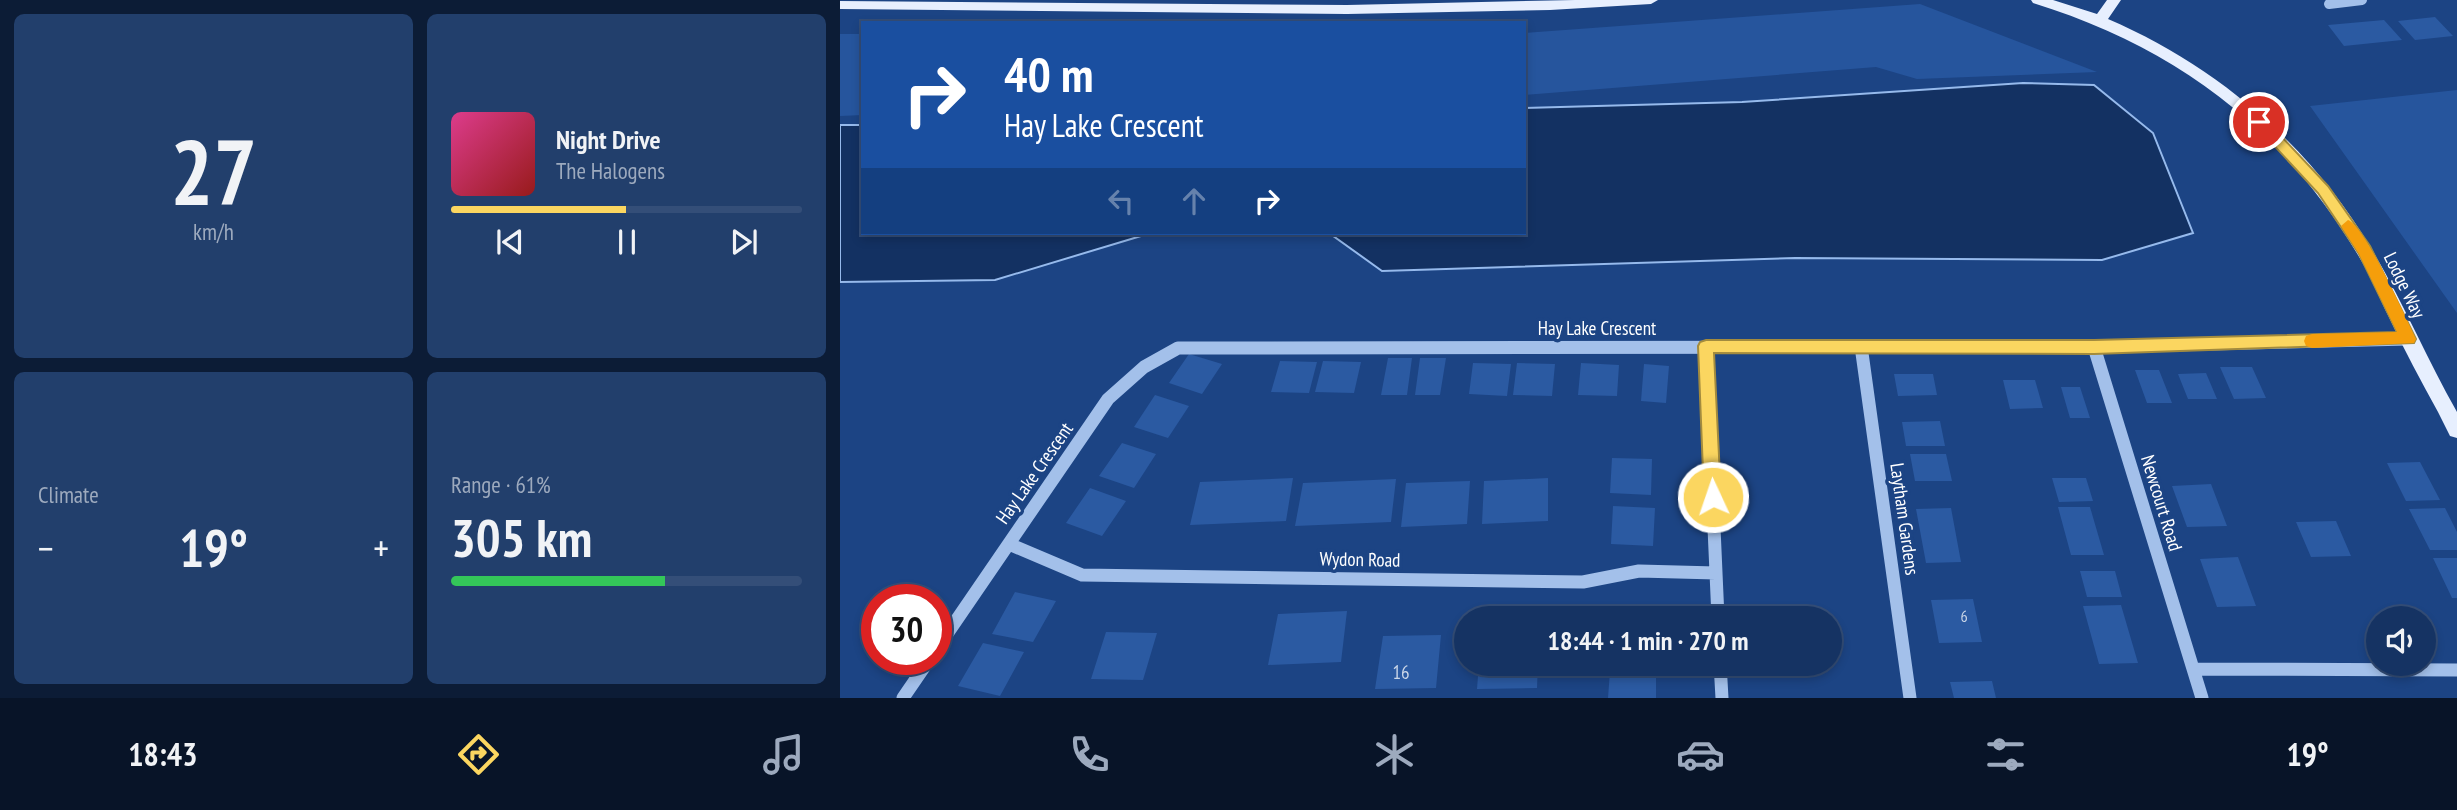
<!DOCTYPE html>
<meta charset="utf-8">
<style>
:root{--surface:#153363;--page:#223f6c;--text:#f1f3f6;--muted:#9daabe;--line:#344e78;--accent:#fbd660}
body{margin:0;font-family:"PT Sans Narrow",sans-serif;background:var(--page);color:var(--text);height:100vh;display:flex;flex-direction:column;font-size:26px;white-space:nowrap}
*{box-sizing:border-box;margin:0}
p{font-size:23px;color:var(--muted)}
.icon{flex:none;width:38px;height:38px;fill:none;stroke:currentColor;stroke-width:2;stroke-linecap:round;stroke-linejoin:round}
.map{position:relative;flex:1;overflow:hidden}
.sheet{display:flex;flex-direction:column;gap:14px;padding:14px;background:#0c1c36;width:840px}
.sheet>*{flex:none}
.top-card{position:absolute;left:21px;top:21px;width:665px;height:214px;border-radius:0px;box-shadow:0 4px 10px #0003,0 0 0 2px var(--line);background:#1a4fa0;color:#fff;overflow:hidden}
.tools{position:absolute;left:1526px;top:606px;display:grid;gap:14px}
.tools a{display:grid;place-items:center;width:70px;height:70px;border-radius:50%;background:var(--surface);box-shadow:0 4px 10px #0003,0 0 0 2px var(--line);font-size:35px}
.speed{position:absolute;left:21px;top:584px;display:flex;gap:14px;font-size:35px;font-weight:700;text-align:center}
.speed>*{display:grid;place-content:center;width:91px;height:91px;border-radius:50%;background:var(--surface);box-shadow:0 4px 10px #0003,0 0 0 2px var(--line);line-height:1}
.speed .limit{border:10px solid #d22;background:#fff;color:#111}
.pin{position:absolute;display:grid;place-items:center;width:60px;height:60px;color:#fff;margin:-30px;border:4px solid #fff;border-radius:50%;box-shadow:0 2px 7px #0007}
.me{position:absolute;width:77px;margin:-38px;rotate:357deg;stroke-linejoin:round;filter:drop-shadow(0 0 5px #0008)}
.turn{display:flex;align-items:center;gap:24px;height:147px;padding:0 28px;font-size:32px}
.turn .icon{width:91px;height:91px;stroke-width:2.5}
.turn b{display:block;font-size:49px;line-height:60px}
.lanes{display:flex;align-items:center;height:66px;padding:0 28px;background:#0003;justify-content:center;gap:35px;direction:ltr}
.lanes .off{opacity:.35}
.big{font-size:52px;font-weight:800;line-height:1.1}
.sheet .card{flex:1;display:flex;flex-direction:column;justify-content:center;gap:10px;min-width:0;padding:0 24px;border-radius:10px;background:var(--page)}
.sheet .dial{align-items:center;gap:0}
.dial b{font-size:91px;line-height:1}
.song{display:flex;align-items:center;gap:21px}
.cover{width:84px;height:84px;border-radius:10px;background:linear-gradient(135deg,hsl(330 70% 55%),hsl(0 70% 35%))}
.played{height:7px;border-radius:4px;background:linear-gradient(90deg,var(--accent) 50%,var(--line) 50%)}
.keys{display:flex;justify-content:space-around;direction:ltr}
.heat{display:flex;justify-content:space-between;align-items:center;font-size:38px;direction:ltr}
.charge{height:10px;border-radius:5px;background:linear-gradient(90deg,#34c759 61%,var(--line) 0)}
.sheet .tiles{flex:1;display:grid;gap:14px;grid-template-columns:repeat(2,1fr)}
.trip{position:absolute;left:614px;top:606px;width:388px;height:70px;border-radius:35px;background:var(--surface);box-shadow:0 4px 10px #0003,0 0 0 2px var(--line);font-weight:800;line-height:70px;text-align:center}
.menu{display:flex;height:112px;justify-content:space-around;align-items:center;background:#081428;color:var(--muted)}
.menu .icon{width:49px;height:49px}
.menu .active{color:var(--accent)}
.menu b{font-size:32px;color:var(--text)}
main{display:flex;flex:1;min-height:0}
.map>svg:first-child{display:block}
</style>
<main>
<section class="sheet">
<div class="tiles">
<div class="card dial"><b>27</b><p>km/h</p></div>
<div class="card">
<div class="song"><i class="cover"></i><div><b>Night Drive</b><p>The Halogens</p></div></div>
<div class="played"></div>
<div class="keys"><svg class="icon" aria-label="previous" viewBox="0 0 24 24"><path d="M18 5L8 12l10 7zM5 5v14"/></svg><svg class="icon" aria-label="pause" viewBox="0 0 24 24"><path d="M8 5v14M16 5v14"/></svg><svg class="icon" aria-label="next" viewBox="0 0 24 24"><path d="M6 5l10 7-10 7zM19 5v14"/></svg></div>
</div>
<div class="card"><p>Climate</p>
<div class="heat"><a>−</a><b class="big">19°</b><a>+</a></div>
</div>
<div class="card"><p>Range · 61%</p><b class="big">305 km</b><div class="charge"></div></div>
</div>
</section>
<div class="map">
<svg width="1617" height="698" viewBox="0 0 1617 698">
<rect width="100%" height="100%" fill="#1c4484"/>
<path fill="#26559d" d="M 1080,4 L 1257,72 L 1077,79 L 1036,67 L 684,95 L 684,33 Z
M 0,34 L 23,34 L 23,115 L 0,116 Z
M 1617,90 L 1617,313 L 1470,106 Z"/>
<path fill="#133162" stroke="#96baec" stroke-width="2" d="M 1183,83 L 1254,85 L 1313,133 L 1353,233 L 1262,260 L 955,258 L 542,271 L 489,233 L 684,233 L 684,108 L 902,102 Z
M 0,125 L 23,125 L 23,233 L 311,233 L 155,280 L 0,282 Z"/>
<path fill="#2b5aa2" d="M 1595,17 L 1613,36 L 1575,40 L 1558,21 Z
M 1544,20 L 1562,40 L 1504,46 L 1488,25 Z
M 349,354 L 382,364 L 362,394 L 329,383 Z
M 548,358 L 572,358 L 567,395 L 541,395 Z
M 580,358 L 606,358 L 600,395 L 575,395 Z
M 440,361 L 477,362 L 469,393 L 431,392 Z
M 483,361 L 521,362 L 514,393 L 475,392 Z
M 633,363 L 671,364 L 667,396 L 629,394 Z
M 677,363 L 715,364 L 712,396 L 673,395 Z
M 741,363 L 779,365 L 777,396 L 738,395 Z
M 804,364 L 829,366 L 826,403 L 801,401 Z
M 1380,367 L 1412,367 L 1426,398 L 1394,399 Z
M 1295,370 L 1319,370 L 1332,403 L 1307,403 Z
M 1366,373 L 1377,399 L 1348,399 L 1338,374 Z
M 1054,374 L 1093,374 L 1097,395 L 1058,396 Z
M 1163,380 L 1195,380 L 1203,408 L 1170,409 Z
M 1221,387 L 1240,387 L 1250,418 L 1230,418 Z
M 315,395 L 349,406 L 328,438 L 294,427 Z
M 1100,421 L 1105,446 L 1066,446 L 1062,422 Z
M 282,443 L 316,454 L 294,488 L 259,476 Z
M 1070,454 L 1106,454 L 1112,481 L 1075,481 Z
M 772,458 L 812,459 L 811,495 L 770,493 Z
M 1580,462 L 1600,500 L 1566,501 L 1547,463 Z
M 453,478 L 446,521 L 350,525 L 360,482 Z
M 708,478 L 708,521 L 642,524 L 644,481 Z
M 1212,478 L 1246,478 L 1253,501 L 1219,502 Z
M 556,479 L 551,522 L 455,526 L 463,483 Z
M 630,481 L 627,524 L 561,527 L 566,483 Z
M 1371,484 L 1387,526 L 1347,527 L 1332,486 Z
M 250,488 L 286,501 L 262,536 L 226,523 Z
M 773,506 L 815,508 L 813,546 L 771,544 Z
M 1218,507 L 1250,507 L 1264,555 L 1231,555 Z
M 1111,508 L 1121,562 L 1086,563 L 1076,509 Z
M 1605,508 L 1617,532 L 1617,550 L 1590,550 L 1569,509 Z
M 1496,521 L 1511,556 L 1471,557 L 1456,522 Z
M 1398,557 L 1416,606 L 1377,607 L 1360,559 Z
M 1593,558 L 1617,558 L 1617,598 L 1612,598 Z
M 1240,571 L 1275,571 L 1282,597 L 1247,597 Z
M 175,592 L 216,601 L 193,642 L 152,634 Z
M 1133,599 L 1142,642 L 1099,643 L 1091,600 Z
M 1281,605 L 1298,663 L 1259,664 L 1243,606 Z
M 767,608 L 811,610 L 811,618 L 766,618 Z
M 507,611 L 501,662 L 428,665 L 438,614 Z
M 266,632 L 317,633 L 303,680 L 251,679 Z
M 601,635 L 596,688 L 535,689 L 543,636 Z
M 143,643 L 184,652 L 160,696 L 118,686 Z
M 639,663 L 698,663 L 697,688 L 637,689 Z
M 770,671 L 816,673 L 816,698 L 768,698 Z
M 1152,681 L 1156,698 L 1114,698 L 1110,682 Z"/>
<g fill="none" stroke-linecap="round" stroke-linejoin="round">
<path stroke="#a3c0ea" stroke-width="10" d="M 1489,4 L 1522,0"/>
<path stroke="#a3c0ea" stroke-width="13" d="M 1021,346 L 1070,698
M 866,347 L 878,618
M 1254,347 L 1362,698
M 169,544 L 242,575 L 743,582 L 799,571 L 876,573
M 96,650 L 268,399 L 304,367 L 338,348 L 1254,347 L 1568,339
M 880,663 L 882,698
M 1354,669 L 1617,670
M 63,698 L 89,660"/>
<path fill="#e7effe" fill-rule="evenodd" d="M 735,0 L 818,0 L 811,4 L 710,10 L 507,14 L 0,9 L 0,1 L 507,5 Z
M 1191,0 L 1213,0 L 1257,14 L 1267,0 L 1281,0 L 1268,19 C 1377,66 1470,145 1531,248 C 1562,300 1587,359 1617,412 L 1617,438 L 1610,436 L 1598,412 C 1581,381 1564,350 1549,317 C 1539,297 1530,275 1518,255 C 1442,127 1335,47 1193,3 Z"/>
</g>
<path fill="#fbd660" stroke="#a38b3e" stroke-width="2" d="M 1419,117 L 1424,118 L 1488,186 L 1530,246 L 1576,339 L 1574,343 L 1254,354 L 874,353 L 881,497 L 879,503 L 873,505 L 867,503 L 864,497 L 858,346 L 860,342 L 866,340 L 1254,340 L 1557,332 L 1519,254 L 1478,193 L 1415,125 L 1413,122 Z"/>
<path fill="#f59e0b" d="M 1508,220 C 1525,226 1566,318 1576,339 L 1574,343 L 1472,348 L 1466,346 L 1464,341 L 1466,336 L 1472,334 L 1557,332 L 1519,254 L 1501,226 Z"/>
<g text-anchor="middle" stroke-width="7" stroke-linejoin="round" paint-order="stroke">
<g font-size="16" fill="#cad6e8">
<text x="1124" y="622">6</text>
</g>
<g font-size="19" fill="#fff" stroke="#1c4484">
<text transform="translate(1565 285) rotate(64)" y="7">Lodge Way</text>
<text x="757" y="335">Hay Lake Crescent</text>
<text transform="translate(194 473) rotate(-55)" y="7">Hay Lake Crescent</text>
<text transform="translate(1322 503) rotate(73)" y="7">Newcourt Road</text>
<text transform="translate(1065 519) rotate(82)" y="7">Laytham Gardens</text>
<text transform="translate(520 559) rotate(1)" y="7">Wydon Road</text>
</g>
<g font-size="19" fill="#cad6e8">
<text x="561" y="679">16</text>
</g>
</g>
</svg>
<div class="tools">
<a><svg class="icon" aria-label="sound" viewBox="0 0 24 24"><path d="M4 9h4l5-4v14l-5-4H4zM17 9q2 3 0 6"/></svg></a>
</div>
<div class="speed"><div class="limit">30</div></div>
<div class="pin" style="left:1419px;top:122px;background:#d93025"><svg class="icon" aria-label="arrive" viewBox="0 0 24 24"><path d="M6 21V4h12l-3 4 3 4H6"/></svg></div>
<svg class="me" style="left:873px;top:497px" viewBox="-20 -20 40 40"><circle r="17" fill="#fbd660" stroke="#fff" stroke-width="3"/><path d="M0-11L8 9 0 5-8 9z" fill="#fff"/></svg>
<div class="trip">18:44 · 1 min · 270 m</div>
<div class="top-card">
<div class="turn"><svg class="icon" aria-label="right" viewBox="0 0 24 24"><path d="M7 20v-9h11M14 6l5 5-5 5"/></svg><div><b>40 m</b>Hay Lake Crescent</div></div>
<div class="lanes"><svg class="icon off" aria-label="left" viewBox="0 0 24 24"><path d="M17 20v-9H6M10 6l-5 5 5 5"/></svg><svg class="icon off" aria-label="ahead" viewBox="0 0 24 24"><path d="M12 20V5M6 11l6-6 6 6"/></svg><svg class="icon" aria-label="right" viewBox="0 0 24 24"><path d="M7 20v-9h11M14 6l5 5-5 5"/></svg></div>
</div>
</div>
</main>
<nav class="menu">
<b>18:43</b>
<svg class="icon active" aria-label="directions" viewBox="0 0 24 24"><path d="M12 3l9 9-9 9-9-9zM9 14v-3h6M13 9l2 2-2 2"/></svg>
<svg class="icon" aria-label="music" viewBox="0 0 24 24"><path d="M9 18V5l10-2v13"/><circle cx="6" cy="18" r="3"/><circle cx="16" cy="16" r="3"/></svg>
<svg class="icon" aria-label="phone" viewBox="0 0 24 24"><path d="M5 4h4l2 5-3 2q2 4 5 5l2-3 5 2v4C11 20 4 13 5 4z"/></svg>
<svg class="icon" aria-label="climate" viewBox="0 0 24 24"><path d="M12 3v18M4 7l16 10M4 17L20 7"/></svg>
<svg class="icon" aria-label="car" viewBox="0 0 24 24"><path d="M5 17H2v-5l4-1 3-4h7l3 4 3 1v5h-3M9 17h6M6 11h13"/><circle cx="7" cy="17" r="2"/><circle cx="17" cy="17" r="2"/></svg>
<svg class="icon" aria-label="filters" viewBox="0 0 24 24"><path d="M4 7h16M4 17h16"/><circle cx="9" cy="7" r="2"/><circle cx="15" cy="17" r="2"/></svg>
<b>19°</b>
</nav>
